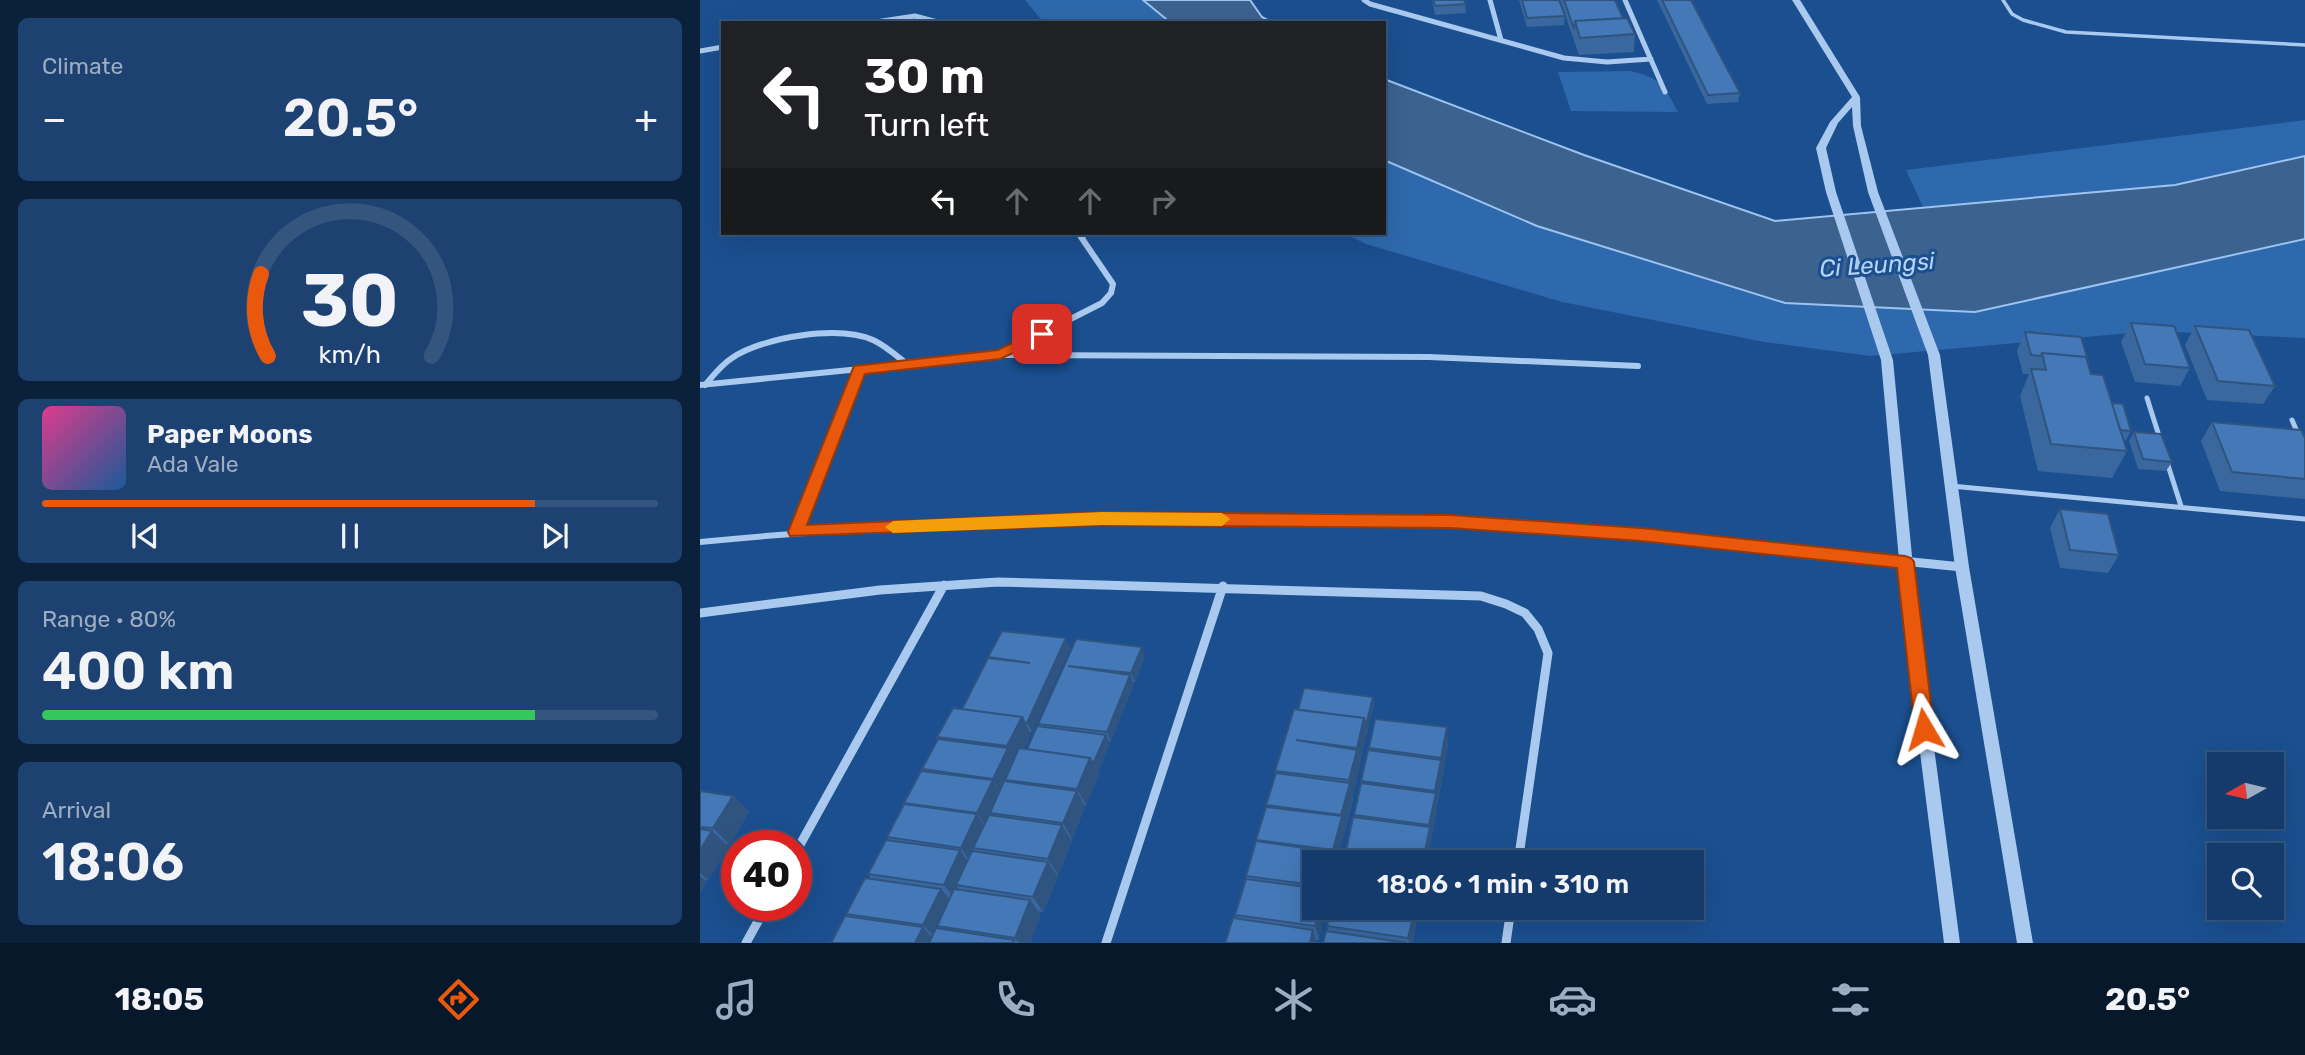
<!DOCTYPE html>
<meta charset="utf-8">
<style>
:root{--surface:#143b6b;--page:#1d4271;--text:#f1f3f6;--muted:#9dadc1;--line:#33557e;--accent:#ea580c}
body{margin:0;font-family:Rubik,sans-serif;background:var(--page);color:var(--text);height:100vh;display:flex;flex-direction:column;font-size:26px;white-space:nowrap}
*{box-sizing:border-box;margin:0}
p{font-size:23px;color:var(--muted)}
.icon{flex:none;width:38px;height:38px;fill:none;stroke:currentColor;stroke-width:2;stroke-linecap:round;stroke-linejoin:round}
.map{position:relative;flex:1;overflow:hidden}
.drawer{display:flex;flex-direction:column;gap:18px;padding:18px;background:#0b203b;width:700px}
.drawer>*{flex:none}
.top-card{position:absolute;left:21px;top:21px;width:665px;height:214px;border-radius:0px;box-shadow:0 7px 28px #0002,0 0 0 2px var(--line);background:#202124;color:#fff;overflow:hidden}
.needle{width:46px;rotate:262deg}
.controls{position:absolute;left:1507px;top:752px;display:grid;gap:14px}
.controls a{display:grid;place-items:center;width:77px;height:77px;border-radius:0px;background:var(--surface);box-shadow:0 7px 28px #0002,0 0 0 2px var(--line);font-size:35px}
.speed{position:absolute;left:21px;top:830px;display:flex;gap:14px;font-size:35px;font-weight:700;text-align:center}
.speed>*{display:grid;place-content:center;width:91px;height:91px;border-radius:50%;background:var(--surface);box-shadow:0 7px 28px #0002,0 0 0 2px var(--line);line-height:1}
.speed .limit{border:10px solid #d22;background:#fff;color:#111}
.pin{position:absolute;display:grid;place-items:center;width:60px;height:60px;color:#fff;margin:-30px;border-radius:14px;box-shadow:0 4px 10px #0006}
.me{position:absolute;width:77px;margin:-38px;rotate:353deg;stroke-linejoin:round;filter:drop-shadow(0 0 5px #0008)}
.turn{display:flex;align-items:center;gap:24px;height:147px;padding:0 28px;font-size:32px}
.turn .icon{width:91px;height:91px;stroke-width:2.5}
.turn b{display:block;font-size:49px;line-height:60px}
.lanes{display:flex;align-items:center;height:66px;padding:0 28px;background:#0003;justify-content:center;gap:35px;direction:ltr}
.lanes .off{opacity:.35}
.big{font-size:52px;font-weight:600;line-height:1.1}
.drawer .tile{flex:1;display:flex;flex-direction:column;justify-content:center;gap:10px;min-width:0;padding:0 24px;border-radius:10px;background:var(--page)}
.drawer .dial{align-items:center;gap:0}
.dial svg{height:182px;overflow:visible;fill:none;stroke:var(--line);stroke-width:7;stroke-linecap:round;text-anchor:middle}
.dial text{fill:var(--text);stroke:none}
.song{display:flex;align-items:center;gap:21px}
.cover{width:84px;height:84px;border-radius:10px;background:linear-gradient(135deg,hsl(330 70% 55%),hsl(210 70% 35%))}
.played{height:7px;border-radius:4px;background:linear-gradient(90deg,var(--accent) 80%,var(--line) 80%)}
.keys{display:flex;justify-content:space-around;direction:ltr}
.heat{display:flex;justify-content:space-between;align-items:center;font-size:38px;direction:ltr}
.charge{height:10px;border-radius:5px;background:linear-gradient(90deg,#34c759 80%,var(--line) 0)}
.trip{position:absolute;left:602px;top:850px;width:402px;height:70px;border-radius:0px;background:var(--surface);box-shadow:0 7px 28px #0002,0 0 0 2px var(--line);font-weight:600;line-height:70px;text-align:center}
.tabs{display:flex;height:112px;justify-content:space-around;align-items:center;background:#08182b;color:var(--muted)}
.tabs .icon{width:49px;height:49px}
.tabs .selected{color:var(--accent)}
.tabs b{font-size:32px;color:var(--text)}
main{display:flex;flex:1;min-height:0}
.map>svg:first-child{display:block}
</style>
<main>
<section class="drawer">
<div class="tile"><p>Climate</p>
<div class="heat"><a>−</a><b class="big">20.5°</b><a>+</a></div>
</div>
<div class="tile dial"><svg viewBox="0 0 100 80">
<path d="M14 69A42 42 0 1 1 86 69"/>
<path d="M14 69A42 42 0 0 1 11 33" stroke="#ea580c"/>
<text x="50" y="56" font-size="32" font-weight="700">30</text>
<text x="50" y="72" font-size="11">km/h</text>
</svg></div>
<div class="tile">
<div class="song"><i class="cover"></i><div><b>Paper Moons</b><p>Ada Vale</p></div></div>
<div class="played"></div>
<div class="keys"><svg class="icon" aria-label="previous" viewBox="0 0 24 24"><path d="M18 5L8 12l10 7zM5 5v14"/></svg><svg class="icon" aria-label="pause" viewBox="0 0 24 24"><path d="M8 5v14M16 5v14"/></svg><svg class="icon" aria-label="next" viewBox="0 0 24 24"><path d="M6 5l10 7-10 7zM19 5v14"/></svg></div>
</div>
<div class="tile"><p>Range · 80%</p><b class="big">400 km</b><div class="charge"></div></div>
<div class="tile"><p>Arrival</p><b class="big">18:06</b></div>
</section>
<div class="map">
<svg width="1605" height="943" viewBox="0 0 1605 943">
<rect width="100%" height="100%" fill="#1b4f8f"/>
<path fill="#2e69ad" d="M 325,0 L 443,0 L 471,23 L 344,23 Z
M 930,71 C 961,78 963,84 978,112 L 871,111 L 858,72 Z
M 1605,120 L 1605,156 L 1475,185 L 1223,207 L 1206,170 Z
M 684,160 L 837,226 L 1085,303 L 1275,312 L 1605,240 L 1605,338 L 1453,331 L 1170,356 L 1064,342 L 862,302 L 666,244 L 643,233 L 684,233 Z"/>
<path fill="#3c6290" stroke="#9cc4f0" stroke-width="2" d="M 443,0 L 550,0 L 562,17 L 573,23 L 471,23 Z
M 684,79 L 884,155 L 1075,221 L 1475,185 L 1605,156 L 1605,239 L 1275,312 L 1085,303 L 837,226 L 684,160 Z"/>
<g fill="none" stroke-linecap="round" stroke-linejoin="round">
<path stroke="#a9c9ee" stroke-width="3.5" d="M 1303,0 L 1312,14 L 1323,20 L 1366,32 L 1605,45"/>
<path stroke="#a9c9ee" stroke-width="5" d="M 1447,398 L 1460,439
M 1592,420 L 1598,434
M 1467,462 L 1481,506
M 1251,486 L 1605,519"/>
<path stroke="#a9c9ee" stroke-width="5" d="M 664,0 L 670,4 L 864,58 L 907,62 L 951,59
M 790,0 L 801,40
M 925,0 L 965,92
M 169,23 L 215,16 L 241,23
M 0,51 L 23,47
M 379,233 L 383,238"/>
<path stroke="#a9c9ee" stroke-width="6" d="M 304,353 L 402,303 L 411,293 L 413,284 L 381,237
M 0,385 L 301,355 L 729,357 L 938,366
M 5,385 C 13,376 21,365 32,358 C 63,337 138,325 173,340 C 186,346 197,356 208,365
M 96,532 L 159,369
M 0,542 C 349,508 701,510 1050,546"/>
<path stroke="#a9c9ee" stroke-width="9" d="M 1033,544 L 1262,567
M 0,613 L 180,590 L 298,582 L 781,596 L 806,604 L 825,613 L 838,629 L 848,653 L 818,863
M 96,852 L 244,585
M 46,943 L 67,905
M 406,943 L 523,586
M 806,943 L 811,908"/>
<path fill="#a9c9ee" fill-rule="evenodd" d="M 1092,0 L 1100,0 L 1160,97 L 1161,126 L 1178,192 L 1240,355 L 1269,567 L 1333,943 L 1317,943 L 1255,567 L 1228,355 L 1168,192 L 1153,126 L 1152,107 L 1138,123 L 1126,148 L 1136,192 L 1193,360 L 1221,649 L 1260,943 L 1244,943 L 1207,649 L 1181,360 L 1126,192 L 1116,148 L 1130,122 L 1152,97 Z"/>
</g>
<path fill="#3a679d" d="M 732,0 L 764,0 L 766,13 L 735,15 Z
M 819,0 L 859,0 L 865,16 L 864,25 L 827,27 Z
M 860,0 L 915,0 L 923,18 L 935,34 L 934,52 L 879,55 Z
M 957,0 L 991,0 L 1040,93 L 1038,102 L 1007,104 Z
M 1431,323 L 1490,368 L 1480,386 L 1435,382 L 1421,342 Z
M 1495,326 L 1575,386 L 1563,404 L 1507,400 L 1485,345 Z
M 1325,332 L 1388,360 L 1387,362 L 1391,374 L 1431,431 L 1426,440 L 1424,440 L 1427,451 L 1412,478 L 1338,471 L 1320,396 L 1329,374 L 1323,374 L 1317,351 Z
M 1512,422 L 1605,438 L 1605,499 L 1520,491 L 1501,441 Z
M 1434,432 L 1472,462 L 1466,471 L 1438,469 L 1429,441 Z
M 1360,509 L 1419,555 L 1408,573 L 1360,568 L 1350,528 Z
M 376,639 L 445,656 L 435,682 L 433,682 L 434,684 L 411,741 L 409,741 L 410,743 L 398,773 L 399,775 L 386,805 L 384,805 L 385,807 L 372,839 L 371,839 L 372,841 L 358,875 L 356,875 L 358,877 L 343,912 L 338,911 L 341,915 L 330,943 L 131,943 L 149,917 L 146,914 L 171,879 L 168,874 L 189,840 L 187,837 L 206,804 L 204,803 L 223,772 L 222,769 L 239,739 L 237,737 L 262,709 L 289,659 L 288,657 L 370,648 L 332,732 L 330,732 L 331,734 L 324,749 L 327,749 L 339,726 L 338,724 Z
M 673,697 L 674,705 L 659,764 L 652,796 L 653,799 L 637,863 L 614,863 L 614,908 L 619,940 L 616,940 L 617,943 L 525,943 L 536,919 L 535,915 L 546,879 L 546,876 L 567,807 L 566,805 L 576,773 L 575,771 L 598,710 Z
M 748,744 L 727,863 L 646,853 L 669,748 Z
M 0,791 L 33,796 L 49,812 L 30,845 L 26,844 L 29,847 L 8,880 L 5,880 L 7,882 L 0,893 Z
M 632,908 L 719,908 L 713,943 L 623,943 L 628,931 L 627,926 Z"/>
<path fill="#305480" d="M 366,638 L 370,648 L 332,732 L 327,723 Z
M 442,647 L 445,656 L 435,682 L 431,673 Z
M 430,675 L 434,684 L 411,741 L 407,732 Z
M 673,697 L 674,705 L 667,734 L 666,725 Z
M 322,717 L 331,734 L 317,763 L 307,746 Z
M 664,718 L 667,735 L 660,765 L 657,748 Z
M 747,727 L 748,744 L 737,804 L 737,809 L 727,863 L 723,863 Z
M 406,735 L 410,743 L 398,773 L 394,764 Z
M 308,748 L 318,765 L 305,780 L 308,785 L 303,796 L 293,779 Z
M 657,750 L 660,766 L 645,831 L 641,815 Z
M 390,758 L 399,775 L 386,805 L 377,789 Z
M 293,780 L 303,797 L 290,813 L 293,818 L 288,829 L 277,813 Z
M 377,791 L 385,807 L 372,839 L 363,823 Z
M 33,796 L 49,812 L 30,845 L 13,828 Z
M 277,814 L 288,831 L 273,848 L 277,854 L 272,864 L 261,848 Z
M 642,816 L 645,832 L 637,863 L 636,863 L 633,850 Z
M 362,825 L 372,841 L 358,875 L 348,859 Z
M 12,831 L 29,847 L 8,880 L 0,873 L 0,850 Z
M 260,850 L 271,866 L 256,885 L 260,891 L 256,900 L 244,885 Z
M 632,852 L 635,863 L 630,863 Z
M 348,862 L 358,877 L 343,912 L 333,897 Z
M 0,876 L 7,882 L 0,893 Z
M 241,889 L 254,904 L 237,926 L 241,931 L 237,940 L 223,925 Z
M 330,900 L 341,915 L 330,943 L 319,943 L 315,938 Z
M 619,908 L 626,908 L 619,940 L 615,926 Z
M 715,908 L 717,908 L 718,916 L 713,943 L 709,943 L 708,938 Z
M 223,927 L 236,942 L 236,943 L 215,943 Z
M 613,930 L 617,943 L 610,943 Z"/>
<path fill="#4478b7" stroke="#305480" stroke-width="2" d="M 733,0 L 764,0 L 766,4 L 735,6 Z
M 822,0 L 859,0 L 865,16 L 827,18 Z
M 864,0 L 915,0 L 923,18 L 875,21 L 874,29 Z
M 962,0 L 991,0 L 1040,93 L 1008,95 Z
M 927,18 L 935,34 L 880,38 L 875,21 Z
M 1431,323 L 1474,326 L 1490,368 L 1445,364 Z
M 1495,326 L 1549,330 L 1575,386 L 1518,381 Z
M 1325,332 L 1381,337 L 1388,360 L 1387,360 L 1386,357 L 1342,353 L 1341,356 L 1331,355 Z
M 1342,353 L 1386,357 L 1391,374 L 1403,375 L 1427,451 L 1351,444 L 1331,369 L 1346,370 Z
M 1412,403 L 1423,404 L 1431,431 L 1420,430 Z
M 1512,422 L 1601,430 L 1605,438 L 1605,479 L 1532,472 Z
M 1434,432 L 1461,434 L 1472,462 L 1443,459 Z
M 1360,509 L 1408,514 L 1419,555 L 1370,550 Z
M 302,631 L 366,638 L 327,723 L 325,723 L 322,717 L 262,709 L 288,658 L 330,663 L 288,657 Z
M 376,639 L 442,647 L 431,673 L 368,666 L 430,675 L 407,732 L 338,724 Z
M 604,688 L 673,697 L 666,725 L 664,718 L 598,710 Z
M 253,708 L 322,717 L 307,746 L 237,737 Z
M 594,709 L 664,718 L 657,748 L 596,740 L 657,750 L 649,780 L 575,771 Z
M 675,719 L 747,727 L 741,758 L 669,748 Z
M 337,726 L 406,735 L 393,764 L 390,758 L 327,749 Z
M 238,739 L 308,748 L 293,779 L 222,769 Z
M 319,748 L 390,758 L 377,789 L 305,780 Z
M 668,750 L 741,760 L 735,791 L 661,781 Z
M 221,771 L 293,780 L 277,813 L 204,803 Z
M 576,773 L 650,783 L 641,815 L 566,805 Z
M 304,781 L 377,791 L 363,823 L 290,813 Z
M 661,783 L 736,793 L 729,825 L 654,815 Z
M 0,791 L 33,796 L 13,828 L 0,827 Z
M 204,804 L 277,814 L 261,848 L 187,837 Z
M 566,807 L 642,816 L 633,850 L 556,840 Z
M 289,815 L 362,825 L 348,859 L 273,848 Z
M 653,817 L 730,827 L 723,861 L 646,851 Z
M 0,829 L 12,831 L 0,850 Z
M 186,840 L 260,850 L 244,885 L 168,874 Z
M 556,841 L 632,852 L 630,863 L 614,863 L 614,885 L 546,876 Z
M 272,851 L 348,862 L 333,897 L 256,885 Z
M 645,853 L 723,863 L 643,863 Z
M 165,878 L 241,889 L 223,925 L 146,914 Z
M 546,879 L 614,888 L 614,908 L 619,908 L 615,926 L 535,915 Z
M 254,889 L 330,900 L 315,938 L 237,926 Z
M 632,908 L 715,908 L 708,938 L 627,926 Z
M 145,916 L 223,927 L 215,943 L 131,943 Z
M 533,918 L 613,930 L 610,943 L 525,943 Z
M 236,928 L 314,940 L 313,943 L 229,943 Z
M 626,931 L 707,943 L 623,943 Z"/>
<path fill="#ea580c" stroke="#983908" stroke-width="2" d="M 342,329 L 347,331 L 347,337 L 300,359 L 165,374 L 107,525 L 402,512 L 750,515 L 941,528 L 1205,556 L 1211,558 L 1214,562 L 1234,729 L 1231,735 L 1224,737 L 1217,735 L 1215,729 L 1197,568 L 941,541 L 750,528 L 402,525 L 90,536 L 88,532 L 154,366 L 298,350 Z"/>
<path fill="#f59e0b" d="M 402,512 L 522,513 L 530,519 L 522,526 L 402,525 L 193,533 L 185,527 L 193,521 Z"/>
<g text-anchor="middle" stroke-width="6" stroke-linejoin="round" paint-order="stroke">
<g font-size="24" font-style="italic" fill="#b5d3f5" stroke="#1b4f8f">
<text transform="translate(1177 265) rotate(-4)" y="8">Ci Leungsi</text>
</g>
</g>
</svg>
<div class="controls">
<a><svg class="needle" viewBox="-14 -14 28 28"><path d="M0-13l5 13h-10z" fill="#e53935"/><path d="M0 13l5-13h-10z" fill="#9dadc1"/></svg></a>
<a><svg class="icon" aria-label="search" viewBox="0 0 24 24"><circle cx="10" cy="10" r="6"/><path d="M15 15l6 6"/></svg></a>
</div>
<div class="speed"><div class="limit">40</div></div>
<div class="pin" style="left:342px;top:334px;background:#d93025"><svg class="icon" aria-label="arrive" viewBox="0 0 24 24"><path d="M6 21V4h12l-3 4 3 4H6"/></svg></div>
<svg class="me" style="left:1224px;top:729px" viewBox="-20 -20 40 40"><path d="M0-17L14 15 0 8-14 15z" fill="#ea580c" stroke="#fff" stroke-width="4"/></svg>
<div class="trip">18:06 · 1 min · 310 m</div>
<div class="top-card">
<div class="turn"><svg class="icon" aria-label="left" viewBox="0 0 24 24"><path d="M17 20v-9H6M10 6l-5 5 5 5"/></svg><div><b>30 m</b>Turn left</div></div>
<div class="lanes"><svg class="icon" aria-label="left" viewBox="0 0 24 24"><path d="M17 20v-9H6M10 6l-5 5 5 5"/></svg><svg class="icon off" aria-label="ahead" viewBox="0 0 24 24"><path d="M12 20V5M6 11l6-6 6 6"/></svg><svg class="icon off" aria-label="ahead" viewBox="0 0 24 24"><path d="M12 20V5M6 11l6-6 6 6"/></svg><svg class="icon off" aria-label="right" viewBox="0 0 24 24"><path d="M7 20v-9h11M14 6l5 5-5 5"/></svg></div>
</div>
</div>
</main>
<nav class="tabs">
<b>18:05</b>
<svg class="icon selected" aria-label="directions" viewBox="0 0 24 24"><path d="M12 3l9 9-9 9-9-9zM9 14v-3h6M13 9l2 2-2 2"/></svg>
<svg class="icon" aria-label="music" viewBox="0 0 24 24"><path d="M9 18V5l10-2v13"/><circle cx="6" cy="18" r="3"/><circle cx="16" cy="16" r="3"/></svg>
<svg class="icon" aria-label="phone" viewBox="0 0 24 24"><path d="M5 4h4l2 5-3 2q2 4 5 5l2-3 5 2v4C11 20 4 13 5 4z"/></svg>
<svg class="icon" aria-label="climate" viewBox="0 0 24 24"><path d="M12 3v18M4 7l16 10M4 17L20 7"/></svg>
<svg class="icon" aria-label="car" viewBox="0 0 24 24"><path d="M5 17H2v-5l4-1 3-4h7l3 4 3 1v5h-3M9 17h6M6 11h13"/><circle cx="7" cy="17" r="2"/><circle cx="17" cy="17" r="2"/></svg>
<svg class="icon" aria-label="filters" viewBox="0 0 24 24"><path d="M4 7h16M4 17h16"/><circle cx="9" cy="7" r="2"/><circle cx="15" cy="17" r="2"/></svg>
<b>20.5°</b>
</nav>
